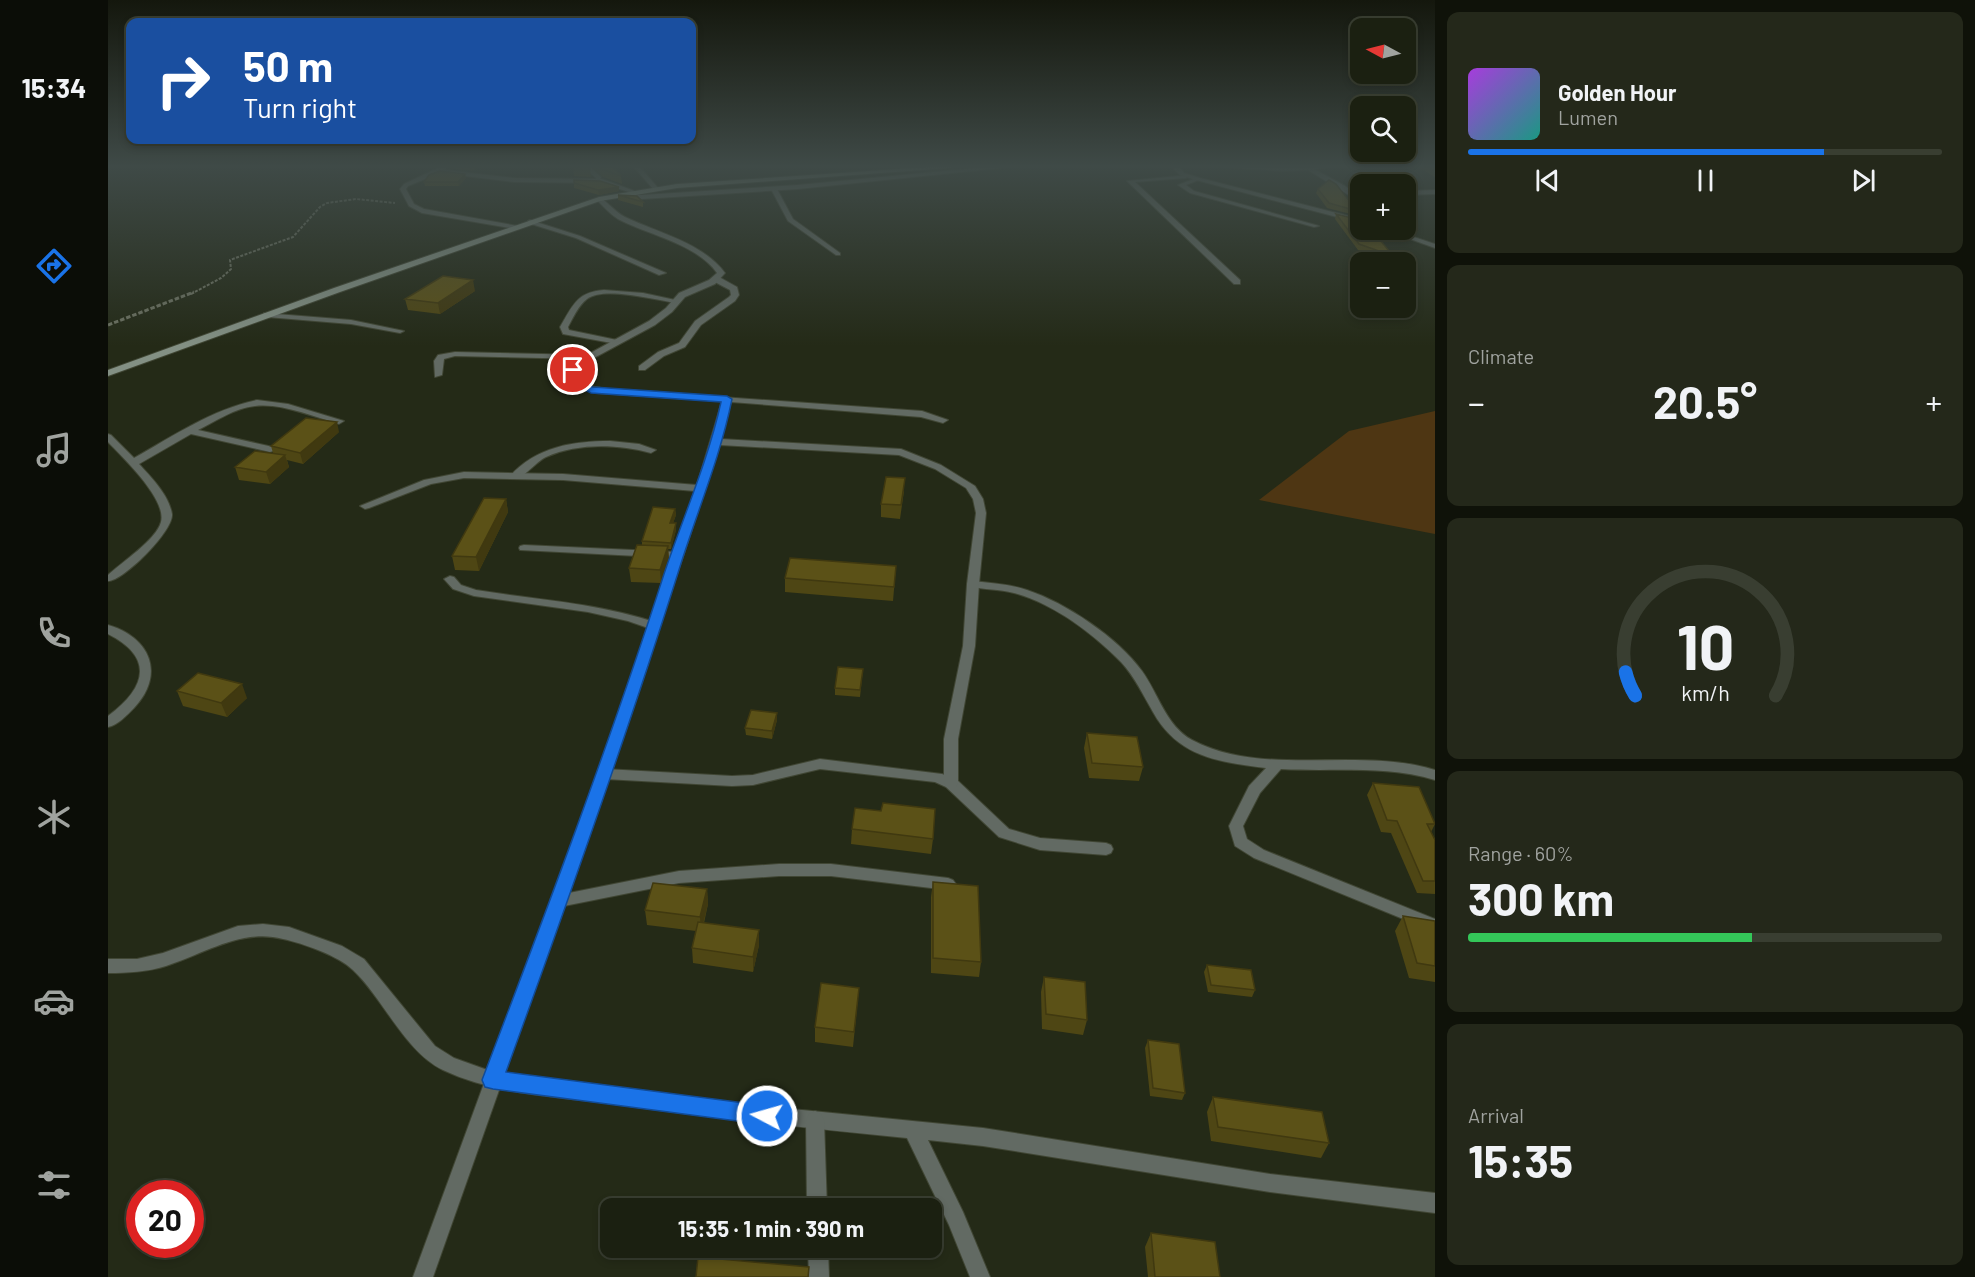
<!DOCTYPE html>
<meta charset="utf-8">
<style>
:root{--surface:#1b2011;--page:#24281a;--text:#f1f3f6;--muted:#a0a39f;--line:#393e31;--accent:#1a73e8}
body{margin:0;font-family:Barlow,sans-serif;background:var(--page);color:var(--text);height:100vh;display:flex;flex-direction:column;font-size:22px;white-space:nowrap}
*{box-sizing:border-box;margin:0}
p{font-size:20px;color:var(--muted)}
.icon{flex:none;width:33px;height:33px;fill:none;stroke:currentColor;stroke-width:2;stroke-linecap:round;stroke-linejoin:round}
.map{position:relative;flex:1;overflow:hidden}
.sheet{display:flex;flex-direction:column;gap:12px;padding:12px;background:#0f1209;width:540px}
.sheet>*{flex:none}
.top-card{position:absolute;left:18px;top:18px;width:570px;height:126px;border-radius:12px;box-shadow:0 3px 9px #0003,0 0 0 2px var(--line);background:#1a4fa0;color:#fff;overflow:hidden}
.needle{width:39px;rotate:277deg}
.tools{position:absolute;left:1242px;top:18px;display:grid;gap:12px}
.tools a{display:grid;place-items:center;width:66px;height:66px;border-radius:12px;background:var(--surface);box-shadow:0 3px 9px #0003,0 0 0 2px var(--line);font-size:30px}
.speed{position:absolute;left:18px;top:1180px;display:flex;gap:12px;font-size:30px;font-weight:700;text-align:center}
.speed>*{display:grid;place-content:center;width:78px;height:78px;border-radius:50%;background:var(--surface);box-shadow:0 3px 9px #0003,0 0 0 2px var(--line);line-height:1}
.speed .limit{border:9px solid #d22;background:#fff;color:#111}
.pin{position:absolute;display:grid;place-items:center;width:51px;height:51px;color:#fff;margin:-26px;border:3px solid #fff;border-radius:50%;box-shadow:0 2px 6px #0007}
.me{position:absolute;width:66px;margin:-33px;rotate:276deg;stroke-linejoin:round;filter:drop-shadow(0 0 4px #0008)}
.turn{display:flex;align-items:center;gap:21px;height:126px;padding:0 18px;font-size:27px}
.turn .icon{width:78px;height:78px;stroke-width:2.5}
.turn b{display:block;font-size:42px;line-height:51px}
.big{font-size:45px;font-weight:700;line-height:1.1}
.sheet .tile{flex:1;display:flex;flex-direction:column;justify-content:center;gap:9px;min-width:0;padding:0 21px;border-radius:12px;background:var(--page)}
.sheet .dial{align-items:center;gap:0}
.dial svg{height:156px;overflow:visible;fill:none;stroke:var(--line);stroke-width:7;stroke-linecap:round;text-anchor:middle}
.dial text{fill:var(--text);stroke:none}
.song{display:flex;align-items:center;gap:18px}
.cover{width:72px;height:72px;border-radius:9px;background:linear-gradient(135deg,hsl(280 70% 55%),hsl(170 70% 35%))}
.played{height:6px;border-radius:3px;background:linear-gradient(90deg,var(--accent) 75%,var(--line) 75%)}
.keys{display:flex;justify-content:space-around;direction:ltr}
.heat{display:flex;justify-content:space-between;align-items:center;font-size:33px;direction:ltr}
.charge{height:9px;border-radius:4px;background:linear-gradient(90deg,#34c759 60%,var(--line) 0)}
.trip{position:absolute;left:492px;top:1198px;width:342px;height:60px;border-radius:12px;background:var(--surface);box-shadow:0 3px 9px #0003,0 0 0 2px var(--line);font-weight:700;line-height:60px;text-align:center}
main{display:flex;flex:1;min-height:0}
.tabs{display:flex;flex-direction:column;width:108px;justify-content:space-around;align-items:center;background:#0b0d07;color:var(--muted)}
.tabs .icon{width:42px;height:42px}
.tabs .current{color:var(--accent)}
.tabs b{font-size:27px;color:var(--text)}
.map>svg:first-child{display:block}
</style>
<main>
<nav class="tabs">
<b>15:34</b>
<svg class="icon current" aria-label="directions" viewBox="0 0 24 24"><path d="M12 3l9 9-9 9-9-9zM9 14v-3h6M13 9l2 2-2 2"/></svg>
<svg class="icon" aria-label="music" viewBox="0 0 24 24"><path d="M9 18V5l10-2v13"/><circle cx="6" cy="18" r="3"/><circle cx="16" cy="16" r="3"/></svg>
<svg class="icon" aria-label="phone" viewBox="0 0 24 24"><path d="M5 4h4l2 5-3 2q2 4 5 5l2-3 5 2v4C11 20 4 13 5 4z"/></svg>
<svg class="icon" aria-label="climate" viewBox="0 0 24 24"><path d="M12 3v18M4 7l16 10M4 17L20 7"/></svg>
<svg class="icon" aria-label="car" viewBox="0 0 24 24"><path d="M5 17H2v-5l4-1 3-4h7l3 4 3 1v5h-3M9 17h6M6 11h13"/><circle cx="7" cy="17" r="2"/><circle cx="17" cy="17" r="2"/></svg>
<svg class="icon" aria-label="filters" viewBox="0 0 24 24"><path d="M4 7h16M4 17h16"/><circle cx="9" cy="7" r="2"/><circle cx="15" cy="17" r="2"/></svg>
</nav>
<div class="map">
<svg width="1327" height="1277" viewBox="0 0 1327 1277">
<rect width="100%" height="100%" fill="#242a17"/>
<path fill="#4e3613" d="M 1327,411 L 1327,534 L 1151,500 L 1241,431 Z"/>
<g fill="none" stroke-linecap="round" stroke-linejoin="round">
<defs>
<path id="service" d="M 475,167 L 482,167 L 493,177 L 491,182 L 487,182 L 488,178 Z
M 1080,175 L 1078,178 L 1027,182 L 1132,280 L 1132,284 L 1126,284 L 1019,181 Z
M 1088,178 L 1093,179 L 1078,185 L 1086,191 L 1211,226 L 1206,227 L 1082,193 L 1070,185 Z
M 666,187 L 669,189 L 685,219 L 732,253 L 732,255 L 728,255 L 680,221 L 663,189 Z
M 422,220 L 472,236 L 558,273 L 551,275 L 468,238 L 420,223 L 420,221 Z
M 605,277 L 611,277 L 629,287 L 631,295 L 627,301 L 593,325 L 577,347 L 556,356 L 537,370 L 531,370 L 531,366 L 550,352 L 571,343 L 587,321 L 621,297 L 623,295 L 622,290 L 605,281 Z
M 496,290 L 535,293 L 572,301 L 568,303 C 547,300 496,286 479,299 C 470,306 465,318 460,327 L 461,330 L 509,340 L 509,344 L 455,334 L 452,327 C 465,305 469,292 496,290 Z
M 156,313 L 243,320 L 296,331 L 292,333 L 243,324 L 159,317 L 155,315 Z
M 347,352 L 480,355 L 484,357 L 480,359 L 347,356 L 336,359 L 334,375 L 327,377 L 326,361 L 330,355 Z
M 149,400 L 180,404 L 236,421 L 231,424 C 205,417 175,403 147,406 C 127,408 108,421 90,430 L 165,447 L 165,451 L 162,452 L 83,434 L 31,464 C 43,477 61,495 64,514 C 66,531 14,582 0,581 L 0,575 C 14,562 48,540 53,522 C 59,499 15,458 0,442 L 0,434 L 3,435 L 26,458 C 65,436 105,409 149,400 Z
M 502,441 L 531,444 L 548,450 L 543,453 C 509,444 470,443 438,457 C 427,462 416,480 404,478 L 402,476 C 428,447 465,441 502,441 Z
M 416,545 L 569,552 L 574,555 L 569,558 L 412,550 L 411,548 L 412,546 Z
M 342,576 L 346,577 L 353,585 L 368,590 C 430,600 491,603 550,623 L 552,626 L 546,630 L 520,621 L 480,612 L 366,596 L 345,589 L 336,579 Z
M 865,581 C 883,583 902,584 919,590 C 958,603 1009,637 1034,671 C 1050,693 1058,726 1084,740 C 1155,778 1251,746 1327,770 L 1327,780 C 1277,765 1224,772 1173,769 L 1152,793 L 1135,826 L 1139,839 L 1156,850 L 1327,919 L 1327,932 L 1146,858 L 1127,846 L 1121,826 L 1141,786 L 1158,768 C 1110,762 1070,757 1045,712 C 1035,695 1027,677 1013,662 C 984,633 946,604 906,593 C 891,589 876,590 861,586 L 859,584 L 861,582 Z
M 0,625 C 42,637 58,674 26,708 C 19,715 10,725 0,727 L 0,716 C 38,688 47,658 0,634 Z
M 712,759 L 834,774 L 848,779 L 901,829 L 932,838 L 998,843 L 1003,845 L 1005,849 L 1003,853 L 998,855 L 932,850 L 891,837 L 838,787 L 827,782 L 712,769 L 645,785 L 624,786 L 497,779 L 492,777 L 490,774 L 492,771 L 497,769 L 624,776 L 645,775 Z
M 671,864 L 723,864 L 840,878 L 845,880 L 848,884 L 845,888 L 840,890 L 723,876 L 671,876 L 571,883 L 451,907 L 446,905 L 443,901 L 446,897 L 451,895 L 571,871 Z
M 155,924 L 181,927 L 234,946 L 256,959 L 327,1046 L 346,1058 L 385,1072 L 635,1104 L 875,1128 L 1162,1174 L 1327,1193 L 1327,1213 L 1162,1192 L 875,1146 L 820,1140 L 855,1212 L 882,1277 L 862,1277 L 841,1225 L 799,1138 C 699,1128 598,1117 498,1103 C 443,1096 386,1094 335,1070 C 297,1052 275,998 245,970 C 231,956 194,943 175,939 C 134,928 96,954 58,966 C 39,972 20,973 0,973 L 0,959 L 29,959 L 55,953 L 130,926 Z"/>
<path id="minor" d="M 332,167 L 339,167 L 336,170 L 406,178 L 494,179 L 532,193 L 527,194 L 493,183 L 406,182 L 332,173 L 300,186 L 298,189 L 306,204 L 316,209 L 410,226 L 410,228 L 408,229 L 314,213 L 301,206 L 292,189 L 296,184 Z
M 526,167 L 532,167 L 550,188 L 550,190 L 546,190 Z
M 878,167 L 902,167 L 690,189 L 534,199 L 512,196 L 515,194 L 534,195 L 690,185 Z
M 1064,167 L 1071,167 L 1076,173 L 1092,178 L 1252,219 L 1252,223 L 1088,180 L 1072,175 Z
M 1116,167 L 1223,167 L 1206,169 L 1237,186 L 1252,197 L 1252,202 L 1200,170 L 1174,171 Z
M 1327,190 L 1327,194 L 1298,195 L 1298,191 Z
M 491,197 C 500,202 507,212 517,217 C 550,233 594,242 617,273 L 607,284 L 577,297 L 564,312 L 547,325 L 473,365 L 468,375 L 474,381 L 482,386 L 499,389 L 814,411 L 840,420 L 835,423 L 813,417 L 623,402 L 613,439 L 793,449 L 833,465 L 867,486 L 875,499 L 878,513 L 871,584 L 867,646 L 850,739 L 850,783 L 848,787 L 838,787 L 836,783 L 836,739 L 855,646 L 859,584 L 868,513 L 865,499 L 858,488 L 827,469 L 791,455 L 612,445 L 504,770 L 325,1277 L 305,1277 L 491,770 L 587,491 L 455,480 L 356,478 L 323,484 L 261,508 L 257,509 L 252,506 L 316,480 L 356,472 L 455,474 L 589,485 L 614,401 L 488,393 L 472,388 L 460,375 L 466,362 L 541,321 L 558,308 L 571,293 L 601,280 L 609,273 C 589,244 540,235 510,219 C 502,214 496,207 489,200 Z
M 1277,230 L 1285,230 L 1327,244 L 1327,248 Z
M 707,1111 L 713,1114 L 716,1120 L 719,1209 L 699,1209 L 698,1120 L 701,1114 Z
M 700,1248 L 720,1248 L 721,1277 L 701,1277 Z"/>
<path id="secondary" d="M 821,167 L 854,167 L 569,188 L 492,201 L 232,292 L 0,376 L 0,370 L 226,288 L 491,197 L 569,184 Z"/>
</defs>
<use href="#service" stroke="#404634" stroke-width="2"/>
<use href="#minor" stroke="#404634" stroke-width="2"/>
<use href="#secondary" stroke="#404634" stroke-width="2"/>
<path stroke="#6c7161" stroke-width="2" stroke-dasharray="3 1.5" stroke-linecap="butt" d="M 83,294 L 113,278 L 123,269 L 122,260 L 185,237 L 212,207 L 219,203 L 248,199 L 287,203"/>
<path stroke="#6c7161" stroke-width="3" stroke-dasharray="4.5 2" stroke-linecap="butt" d="M 0,325 L 86,292"/>
<use href="#service" fill="#626a63" fill-rule="evenodd"/>
<use href="#minor" fill="#626a63" fill-rule="evenodd"/>
<use href="#secondary" fill="#839084" fill-rule="evenodd"/>
</g>
<path fill="#4e4614" d="M 341,167 L 368,167 L 365,171 L 341,168 Z
M 465,167 L 482,169 L 483,177 L 466,176 Z
M 485,167 L 505,167 L 513,176 L 514,184 L 495,177 Z
M 1310,167 L 1327,167 L 1327,177 Z
M 357,174 L 358,178 L 351,186 L 317,186 L 316,182 Z
M 466,180 L 511,187 L 511,191 L 491,195 L 466,188 Z
M 1210,189 L 1249,211 L 1247,215 L 1219,208 L 1208,193 Z
M 510,195 L 535,202 L 535,207 L 510,200 Z
M 1228,214 L 1285,256 L 1283,261 L 1250,250 L 1227,219 Z
M 367,291 L 332,314 L 300,310 L 297,299 Z
M 231,432 L 195,464 L 179,460 L 181,467 L 162,484 L 131,480 L 127,467 L 165,453 L 163,446 Z
M 796,491 L 792,519 L 773,517 L 773,504 Z
M 398,499 L 400,512 L 371,571 L 347,570 L 344,556 Z
M 567,509 L 568,515 L 565,523 L 568,530 L 563,549 L 560,549 L 561,560 L 553,583 L 523,582 L 521,568 L 534,545 L 534,541 Z
M 788,566 L 785,601 L 677,592 L 677,578 Z
M 755,669 L 752,697 L 727,695 L 727,688 Z
M 69,691 L 139,698 L 119,717 L 75,706 Z
M 669,720 L 664,739 L 638,735 L 637,728 Z
M 979,733 L 1035,767 L 1031,781 L 981,778 L 976,748 Z
M 1265,783 L 1327,824 L 1323,832 L 1327,840 L 1327,894 L 1309,893 L 1283,833 L 1273,832 L 1259,795 Z
M 773,811 L 825,839 L 823,854 L 743,844 L 744,829 Z
M 825,882 L 873,962 L 871,977 L 823,973 L 823,897 Z
M 599,889 L 600,904 L 596,923 L 651,930 L 651,945 L 645,972 L 585,963 L 584,948 L 588,931 L 539,925 L 537,910 Z
M 1295,916 L 1327,921 L 1327,982 L 1301,978 L 1287,931 Z
M 1099,965 L 1147,990 L 1144,997 L 1100,992 L 1096,972 Z
M 936,977 L 979,1020 L 975,1035 L 934,1029 L 933,992 Z
M 751,988 L 745,1047 L 707,1042 L 707,1027 Z
M 1040,1040 L 1077,1093 L 1074,1100 L 1042,1096 L 1037,1048 Z
M 1105,1097 L 1221,1143 L 1213,1158 L 1103,1141 L 1099,1112 Z
M 1043,1233 L 1112,1277 L 1040,1277 L 1037,1247 Z"/>
<path fill="#403910" d="M 357,174 L 358,178 L 351,186 L 350,182 Z
M 511,187 L 511,191 L 491,195 L 490,190 Z
M 365,280 L 367,291 L 332,314 L 330,303 Z
M 229,422 L 231,432 L 195,464 L 192,453 Z
M 177,455 L 181,467 L 162,484 L 158,472 Z
M 398,499 L 400,512 L 371,571 L 368,557 Z
M 567,509 L 568,515 L 563,529 L 562,523 Z
M 568,523 L 568,530 L 563,549 L 563,543 Z
M 560,546 L 561,560 L 553,583 L 552,570 Z
M 134,684 L 139,698 L 119,717 L 113,703 Z
M 669,713 L 669,720 L 664,739 L 664,731 Z
M 599,889 L 600,904 L 593,932 L 592,917 Z
M 651,930 L 651,945 L 645,972 L 645,957 Z"/>
<path fill="#5b5117" stroke="#403910" stroke-width="1.5" d="M 465,167 L 481,167 L 482,169 L 465,169 Z
M 492,167 L 505,167 L 513,176 L 494,169 Z
M 332,171 L 357,174 L 350,182 L 316,182 L 321,175 Z
M 466,180 L 492,181 L 511,187 L 490,190 L 466,183 Z
M 1221,180 L 1228,184 L 1249,211 L 1221,203 L 1210,189 Z
M 510,195 L 529,196 L 535,202 Z
M 1228,214 L 1252,220 L 1252,230 L 1264,230 L 1285,256 L 1251,244 Z
M 335,276 L 365,280 L 330,303 L 297,299 Z
M 198,418 L 229,422 L 192,453 L 163,446 Z
M 147,451 L 177,455 L 158,472 L 127,467 Z
M 778,477 L 797,478 L 793,505 L 773,504 Z
M 376,498 L 398,499 L 368,557 L 344,556 Z
M 545,507 L 567,509 L 562,523 L 568,523 L 563,543 L 534,541 Z
M 529,545 L 560,546 L 552,570 L 521,568 Z
M 682,558 L 788,566 L 786,587 L 677,578 Z
M 730,667 L 755,669 L 752,690 L 727,688 Z
M 90,673 L 134,684 L 113,703 L 69,691 Z
M 643,710 L 669,713 L 664,731 L 637,728 Z
M 979,733 L 1029,737 L 1035,767 L 984,763 Z
M 1265,783 L 1311,787 L 1327,824 L 1319,824 L 1327,840 L 1327,881 L 1315,881 L 1289,821 L 1279,820 Z
M 775,803 L 827,809 L 825,839 L 744,829 L 747,808 L 773,811 Z
M 825,882 L 870,886 L 873,962 L 825,958 Z
M 545,883 L 599,889 L 592,917 L 537,910 Z
M 1295,916 L 1327,921 L 1327,966 L 1309,963 Z
M 590,922 L 651,930 L 645,957 L 584,948 Z
M 1099,965 L 1143,970 L 1147,990 L 1103,985 Z
M 936,977 L 977,982 L 979,1020 L 938,1014 Z
M 713,983 L 751,988 L 746,1032 L 707,1027 Z
M 1040,1040 L 1071,1044 L 1077,1093 L 1045,1088 Z
M 1105,1097 L 1214,1112 L 1221,1143 L 1110,1127 Z
M 1043,1233 L 1107,1242 L 1112,1277 L 1047,1277 Z
M 590,1257 L 701,1267 L 700,1277 L 588,1277 Z"/>
<linearGradient id="sky" x2="0" y2="1"><stop stop-color="#14170d"/><stop offset="0.48" stop-color="#3f4a47"/><stop offset="1" stop-color="#3f4a47" stop-opacity="0"/></linearGradient>
<rect width="1327" height="346" fill="url(#sky)"/>
<path fill="#1a73e8" stroke="#114b97" stroke-width="1.5" d="M 465,367 L 470,370 L 469,375 L 471,380 L 485,387 L 619,396 L 624,399 C 612,459 588,514 570,573 C 517,741 458,907 398,1072 L 659,1106 L 666,1109 L 670,1116 L 666,1122 L 659,1125 L 385,1089 L 377,1087 L 374,1080 C 438,912 501,745 556,574 C 575,517 600,461 613,402 L 483,393 L 464,384 L 459,375 L 462,368 Z"/>
</svg>
<div class="tools">
<a><svg class="needle" viewBox="-14 -14 28 28"><path d="M0-13l5 13h-10z" fill="#e53935"/><path d="M0 13l5-13h-10z" fill="#a0a39f"/></svg></a>
<a><svg class="icon" aria-label="search" viewBox="0 0 24 24"><circle cx="10" cy="10" r="6"/><path d="M15 15l6 6"/></svg></a>
<a>+</a>
<a>−</a>
</div>
<div class="speed"><div class="limit">20</div></div>
<div class="pin" style="left:465px;top:370px;background:#d93025"><svg class="icon" aria-label="arrive" viewBox="0 0 24 24"><path d="M6 21V4h12l-3 4 3 4H6"/></svg></div>
<svg class="me" style="left:659px;top:1116px" viewBox="-20 -20 40 40"><circle r="17" fill="#1a73e8" stroke="#fff" stroke-width="3"/><path d="M0-11L8 9 0 5-8 9z" fill="#fff"/></svg>
<div class="trip">15:35 · 1 min · 390 m</div>
<div class="top-card">
<div class="turn"><svg class="icon" aria-label="right" viewBox="0 0 24 24"><path d="M7 20v-9h11M14 6l5 5-5 5"/></svg><div><b>50 m</b>Turn right</div></div>
</div>
</div>
<section class="sheet">
<div class="tile">
<div class="song"><i class="cover"></i><div><b>Golden Hour</b><p>Lumen</p></div></div>
<div class="played"></div>
<div class="keys"><svg class="icon" aria-label="previous" viewBox="0 0 24 24"><path d="M18 5L8 12l10 7zM5 5v14"/></svg><svg class="icon" aria-label="pause" viewBox="0 0 24 24"><path d="M8 5v14M16 5v14"/></svg><svg class="icon" aria-label="next" viewBox="0 0 24 24"><path d="M6 5l10 7-10 7zM19 5v14"/></svg></div>
</div>
<div class="tile"><p>Climate</p>
<div class="heat"><a>−</a><b class="big">20.5°</b><a>+</a></div>
</div>
<div class="tile dial"><svg viewBox="0 0 100 80">
<path d="M14 69A42 42 0 1 1 86 69"/>
<path d="M14 69A42 42 0 0 1 9 57" stroke="#1a73e8"/>
<text x="50" y="56" font-size="32" font-weight="700">10</text>
<text x="50" y="72" font-size="11">km/h</text>
</svg></div>
<div class="tile"><p>Range · 60%</p><b class="big">300 km</b><div class="charge"></div></div>
<div class="tile"><p>Arrival</p><b class="big">15:35</b></div>
</section>
</main>
